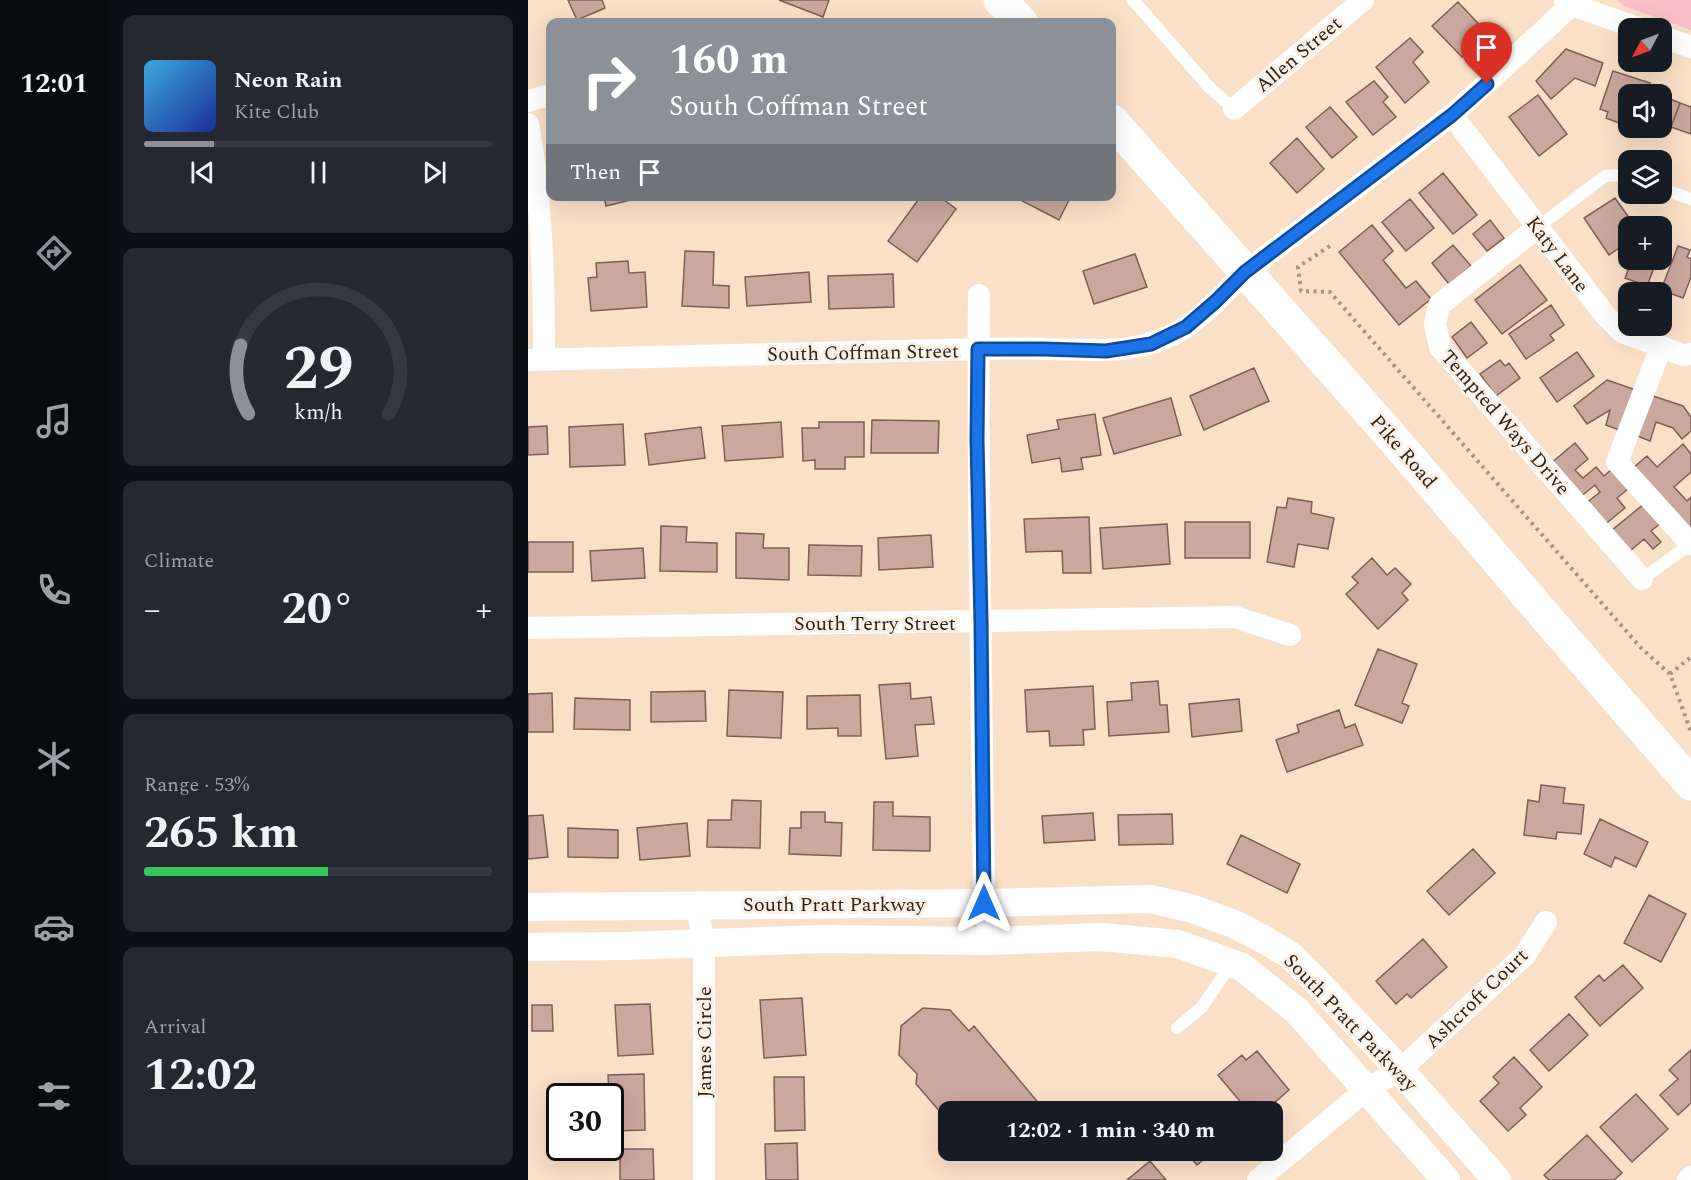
<!DOCTYPE html>
<meta charset="utf-8">
<style>
:root{--surface:#171b24;--page:#242831;--text:#f1f3f6;--muted:#9ea1a6;--line:#363941;--accent:#8c9099}
body{margin:0;font-family:Spectral,serif;background:var(--page);color:var(--text);height:100vh;display:flex;flex-direction:column;font-size:22px;white-space:nowrap}
*{box-sizing:border-box;margin:0}
p{font-size:20px;color:var(--muted)}
.icon{flex:none;width:33px;height:33px;fill:none;stroke:currentColor;stroke-width:2;stroke-linecap:round;stroke-linejoin:round}
.map{position:relative;flex:1;overflow:hidden}
.drawer{display:flex;flex-direction:column;gap:15px;padding:15px;background:#0d0f14;width:420px}
.drawer>*{flex:none}
.top-card{position:absolute;left:18px;top:18px;width:570px;height:183px;border-radius:12px;box-shadow:0 6px 24px #0002;background:#8c9099;color:#fff;overflow:hidden}
.needle{width:39px;rotate:229deg}
.controls{position:absolute;left:1090px;top:18px;display:grid;gap:12px}
.controls a{display:grid;place-items:center;width:54px;height:54px;border-radius:12px;background:var(--surface);box-shadow:0 6px 24px #0002;font-size:30px}
.speed{position:absolute;left:18px;top:1083px;display:flex;gap:12px;font-size:30px;font-weight:700;text-align:center}
.speed>*{display:grid;place-content:center;width:78px;height:78px;border-radius:50%;background:var(--surface);box-shadow:0 6px 24px #0002;line-height:1}
.speed .limit{border:3px solid #111;border-radius:9px;background:#fff;color:#111}
.pin{position:absolute;display:grid;place-items:center;width:51px;height:51px;color:#fff;margin:-62px -26px;border-radius:50% 50% 50% 0;rotate:-45deg;box-shadow:0 0 6px #0007}
.pin .icon{rotate:45deg}
.me{position:absolute;width:66px;margin:-33px;rotate:0deg;stroke-linejoin:round;filter:drop-shadow(0 0 4px #0008)}
.turn{display:flex;align-items:center;gap:21px;height:126px;padding:0 24px;font-size:27px}
.turn .icon{width:78px;height:78px;stroke-width:2.5}
.turn b{display:block;font-size:42px;line-height:51px}
.then{display:flex;align-items:center;height:57px;padding:0 24px;background:#0003;gap:12px;font-size:22px}
.big{font-size:45px;font-weight:700;line-height:1.1}
.drawer .card{flex:1;display:flex;flex-direction:column;justify-content:center;gap:9px;min-width:0;padding:0 21px;border-radius:12px;background:var(--page)}
.drawer .dial{align-items:center;gap:0}
.dial svg{height:156px;overflow:visible;fill:none;stroke:var(--line);stroke-width:7;stroke-linecap:round;text-anchor:middle}
.dial text{fill:var(--text);stroke:none}
.song{display:flex;align-items:center;gap:18px}
.cover{width:72px;height:72px;border-radius:9px;background:linear-gradient(135deg,hsl(200 70% 55%),hsl(230 70% 35%))}
.played{height:6px;border-radius:3px;background:linear-gradient(90deg,var(--accent) 20%,var(--line) 20%)}
.keys{display:flex;justify-content:space-around;direction:ltr}
.heat{display:flex;justify-content:space-between;align-items:center;font-size:33px;direction:ltr}
.charge{height:9px;border-radius:4px;background:linear-gradient(90deg,#34c759 53%,var(--line) 0)}
.trip{position:absolute;left:410px;top:1101px;width:345px;height:60px;border-radius:12px;background:var(--surface);box-shadow:0 6px 24px #0002;font-weight:700;line-height:60px;text-align:center}
main{display:flex;flex:1;min-height:0}
.tabs{display:flex;flex-direction:column;width:108px;justify-content:space-around;align-items:center;background:#090b0e;color:var(--muted)}
.tabs .icon{width:42px;height:42px}
.tabs .on{color:var(--accent)}
.tabs b{font-size:27px;color:var(--text)}
.map>svg:first-child{display:block}
</style>
<main>
<nav class="tabs">
<b>12:01</b>
<svg class="icon on" aria-label="directions" viewBox="0 0 24 24"><path d="M12 3l9 9-9 9-9-9zM9 14v-3h6M13 9l2 2-2 2"/></svg>
<svg class="icon" aria-label="music" viewBox="0 0 24 24"><path d="M9 18V5l10-2v13"/><circle cx="6" cy="18" r="3"/><circle cx="16" cy="16" r="3"/></svg>
<svg class="icon" aria-label="phone" viewBox="0 0 24 24"><path d="M5 4h4l2 5-3 2q2 4 5 5l2-3 5 2v4C11 20 4 13 5 4z"/></svg>
<svg class="icon" aria-label="climate" viewBox="0 0 24 24"><path d="M12 3v18M4 7l16 10M4 17L20 7"/></svg>
<svg class="icon" aria-label="car" viewBox="0 0 24 24"><path d="M5 17H2v-5l4-1 3-4h7l3 4 3 1v5h-3M9 17h6M6 11h13"/><circle cx="7" cy="17" r="2"/><circle cx="17" cy="17" r="2"/></svg>
<svg class="icon" aria-label="filters" viewBox="0 0 24 24"><path d="M4 7h16M4 17h16"/><circle cx="9" cy="7" r="2"/><circle cx="15" cy="17" r="2"/></svg>
</nav>
<section class="drawer">
<div class="card">
<div class="song"><i class="cover"></i><div><b>Neon Rain</b><p>Kite Club</p></div></div>
<div class="played"></div>
<div class="keys"><svg class="icon" aria-label="previous" viewBox="0 0 24 24"><path d="M18 5L8 12l10 7zM5 5v14"/></svg><svg class="icon" aria-label="pause" viewBox="0 0 24 24"><path d="M8 5v14M16 5v14"/></svg><svg class="icon" aria-label="next" viewBox="0 0 24 24"><path d="M6 5l10 7-10 7zM19 5v14"/></svg></div>
</div>
<div class="card dial"><svg viewBox="0 0 100 80">
<path d="M14 69A42 42 0 1 1 86 69"/>
<path d="M14 69A42 42 0 0 1 10 34" stroke="#8c9099"/>
<text x="50" y="56" font-size="32" font-weight="700">29</text>
<text x="50" y="72" font-size="11">km/h</text>
</svg></div>
<div class="card"><p>Climate</p>
<div class="heat"><a>−</a><b class="big">20°</b><a>+</a></div>
</div>
<div class="card"><p>Range · 53%</p><b class="big">265 km</b><div class="charge"></div></div>
<div class="card"><p>Arrival</p><b class="big">12:02</b></div>
</section>
<div class="map">
<svg width="1163" height="1180" viewBox="0 0 1163 1180">
<rect width="100%" height="100%" fill="#fbe0c8"/>
<path fill="#fabfc6" d="M 1089,0 L 1163,0 L 1163,30 L 1096,6 Z"/>
<path fill="#cba89e" stroke="#7e5f55" stroke-width="1.5" d="M 40,0 L 74,0 L 77,8 L 49,20 Z
M 251,0 L 301,0 L 295,17 Z
M 930,2 L 959,33 L 934,57 L 904,26 Z
M 882,38 L 895,52 L 885,62 L 901,82 L 877,103 L 848,67 Z
M 1038,49 L 1075,63 L 1067,86 L 1047,78 L 1023,99 L 1008,81 Z
M 1085,71 L 1122,83 L 1118,94 L 1101,94 L 1101,119 L 1098,118 L 1096,125 L 1078,118 L 1080,112 L 1072,109 Z
M 846,81 L 860,97 L 855,102 L 868,117 L 845,135 L 818,102 Z
M 1010,95 L 1039,134 L 1011,156 L 981,117 Z
M 1134,96 L 1152,103 L 1143,127 L 1134,123 Z
M 1152,103 L 1163,107 L 1163,134 L 1143,127 Z
M 802,107 L 829,137 L 804,158 L 778,127 Z
M 769,138 L 796,169 L 769,193 L 742,163 Z
M 915,173 L 949,215 L 925,234 L 891,193 Z
M 76,196 L 107,196 L 107,199 L 78,206 Z
M 393,196 L 411,196 L 428,209 L 389,262 L 360,241 Z
M 485,196 L 543,196 L 531,220 Z
M 1087,198 L 1107,226 L 1101,226 L 1101,236 L 1100,237 L 1101,241 L 1081,255 L 1056,218 Z
M 882,199 L 906,228 L 878,251 L 854,222 Z
M 962,220 L 976,238 L 959,251 L 945,234 Z
M 844,225 L 865,251 L 855,260 L 878,288 L 888,281 L 903,299 L 871,325 L 811,252 Z
M 925,245 L 943,266 L 921,284 L 904,263 Z
M 1150,246 L 1162,250 L 1159,257 L 1163,259 L 1163,277 L 1155,298 L 1133,290 Z
M 157,251 L 186,252 L 185,285 L 201,286 L 201,308 L 154,306 Z
M 607,254 L 619,287 L 566,304 L 555,271 Z
M 1104,260 L 1129,260 L 1119,286 L 1097,278 Z
M 100,261 L 101,273 L 117,272 L 119,307 L 63,311 L 60,278 L 69,277 L 68,263 Z
M 992,265 L 1019,300 L 974,334 L 947,300 Z
M 281,272 L 283,302 L 219,306 L 217,277 Z
M 365,274 L 366,307 L 301,309 L 300,276 Z
M 1023,305 L 1036,325 L 1022,335 L 1026,340 L 998,359 L 981,334 Z
M 943,322 L 959,343 L 939,358 L 924,337 Z
M 1049,352 L 1066,376 L 1029,402 L 1012,378 Z
M 972,360 L 977,366 L 981,363 L 992,378 L 968,396 L 952,374 Z
M 726,368 L 741,401 L 676,430 L 662,396 Z
M 1079,380 L 1108,390 L 1094,431 L 1078,425 L 1082,410 L 1059,424 L 1046,406 Z
M 1122,395 L 1155,406 L 1163,417 L 1163,431 L 1154,439 L 1145,428 L 1128,422 L 1122,441 L 1107,435 Z
M 643,398 L 653,435 L 586,454 L 575,418 Z
M 567,414 L 573,455 L 553,458 L 555,469 L 534,472 L 532,458 L 504,463 L 499,435 L 531,429 L 529,420 Z
M 344,420 L 411,421 L 410,453 L 343,453 Z
M 253,422 L 255,457 L 197,461 L 194,426 Z
M 291,422 L 336,422 L 336,457 L 317,457 L 317,469 L 287,469 L 287,460 L 275,461 L 274,428 L 291,428 Z
M 95,424 L 97,465 L 42,467 L 41,427 Z
M 19,426 L 20,454 L 0,455 L 0,427 Z
M 173,427 L 177,458 L 121,465 L 117,434 Z
M 1047,443 L 1060,459 L 1047,470 L 1055,478 L 1068,467 L 1076,476 L 1083,470 L 1100,489 L 1089,498 L 1097,508 L 1075,526 L 1057,504 L 1072,492 L 1067,485 L 1051,498 L 1022,464 Z
M 1155,444 L 1163,454 L 1163,472 L 1146,487 L 1159,501 L 1163,497 L 1163,534 L 1105,468 L 1119,456 L 1129,467 Z
M 760,498 L 784,502 L 783,513 L 806,518 L 800,549 L 770,544 L 766,567 L 739,562 L 749,507 L 758,508 Z
M 1116,504 L 1133,523 L 1123,531 L 1133,542 L 1125,549 L 1116,539 L 1102,551 L 1084,530 Z
M 561,517 L 563,573 L 535,573 L 534,551 L 498,552 L 496,519 Z
M 657,522 L 722,522 L 722,558 L 657,558 Z
M 639,524 L 642,564 L 575,569 L 572,528 Z
M 133,526 L 159,527 L 158,542 L 189,543 L 189,572 L 132,571 Z
M 208,533 L 236,534 L 235,548 L 261,548 L 261,580 L 208,578 Z
M 403,535 L 405,567 L 351,570 L 350,538 Z
M 0,542 L 45,542 L 45,572 L 0,572 Z
M 281,545 L 334,546 L 333,576 L 280,575 Z
M 115,548 L 117,578 L 64,581 L 62,551 Z
M 844,558 L 859,575 L 867,568 L 883,584 L 874,593 L 880,600 L 850,629 L 818,594 L 830,583 L 824,577 Z
M 850,649 L 889,664 L 874,703 L 881,706 L 874,723 L 827,705 Z
M 630,681 L 632,705 L 639,705 L 641,732 L 581,736 L 579,702 L 604,700 L 603,683 Z
M 382,683 L 383,699 L 403,697 L 406,724 L 387,725 L 390,756 L 358,759 L 351,685 Z
M 565,686 L 567,729 L 555,730 L 556,745 L 522,746 L 521,731 L 499,732 L 497,690 Z
M 201,690 L 255,692 L 253,738 L 199,736 Z
M 177,691 L 178,721 L 123,722 L 123,692 Z
M 24,693 L 25,732 L 0,732 L 0,694 Z
M 332,695 L 333,736 L 310,736 L 310,728 L 279,729 L 279,696 Z
M 47,698 L 102,700 L 102,730 L 46,729 Z
M 711,699 L 714,731 L 664,737 L 661,704 Z
M 811,710 L 817,728 L 827,724 L 835,745 L 759,772 L 748,740 L 771,732 L 769,725 Z
M 1013,785 L 1037,788 L 1035,803 L 1056,805 L 1053,834 L 1029,832 L 1028,839 L 996,835 L 1000,800 L 1011,802 Z
M 204,800 L 233,801 L 232,848 L 179,847 L 180,820 L 203,820 Z
M 346,802 L 365,802 L 365,816 L 402,817 L 402,851 L 345,850 Z
M 273,812 L 297,812 L 297,822 L 314,823 L 313,856 L 261,854 L 262,828 L 273,828 Z
M 565,813 L 567,840 L 516,843 L 514,816 Z
M 644,814 L 645,844 L 591,845 L 590,815 Z
M 15,815 L 20,857 L 0,859 L 0,816 Z
M 1072,819 L 1120,842 L 1108,867 L 1087,857 L 1083,867 L 1056,854 Z
M 159,823 L 162,856 L 112,860 L 109,828 Z
M 40,828 L 90,830 L 90,858 L 40,857 Z
M 713,835 L 772,864 L 759,893 L 699,864 Z
M 945,849 L 967,873 L 921,915 L 899,891 Z
M 1121,895 L 1158,914 L 1133,962 L 1096,943 Z
M 895,939 L 919,967 L 883,998 L 879,994 L 868,1004 L 848,981 Z
M 1095,965 L 1115,988 L 1072,1026 L 1047,997 L 1071,975 L 1076,981 Z
M 274,998 L 278,1055 L 236,1058 L 232,1000 Z
M 122,1004 L 125,1054 L 90,1056 L 87,1005 Z
M 4,1005 L 24,1005 L 25,1031 L 4,1031 Z
M 395,1008 L 422,1010 L 441,1031 L 446,1026 L 513,1106 L 507,1112 L 420,1112 L 420,1121 L 388,1084 L 389,1074 L 371,1055 L 373,1026 Z
M 1041,1014 L 1060,1035 L 1021,1071 L 1002,1050 Z
M 1163,1050 L 1163,1103 L 1150,1115 L 1132,1095 L 1150,1079 L 1141,1070 Z
M 729,1051 L 761,1090 L 739,1109 L 734,1103 L 724,1112 L 721,1112 L 690,1075 L 714,1055 L 718,1060 Z
M 986,1057 L 1014,1087 L 992,1108 L 998,1115 L 980,1131 L 952,1101 L 971,1083 L 965,1077 Z
M 116,1074 L 117,1130 L 82,1131 L 82,1096 L 81,1096 L 80,1075 Z
M 246,1077 L 276,1077 L 277,1130 L 247,1131 Z
M 1108,1094 L 1140,1129 L 1104,1162 L 1072,1127 Z
M 1059,1135 L 1094,1173 L 1086,1180 L 1021,1180 L 1016,1175 Z
M 269,1143 L 270,1180 L 238,1180 L 237,1144 Z
M 92,1149 L 125,1149 L 126,1180 L 92,1180 Z
M 656,1150 L 687,1150 L 669,1165 Z
M 622,1161 L 638,1180 L 599,1180 Z"/>
<g fill="none" stroke-linecap="round" stroke-linejoin="round">
<path stroke="#a79381" stroke-width="4" stroke-dasharray="3 4.5" stroke-linecap="butt" d="M 802,246 L 770,267 L 773,291 L 802,292 L 1113,648 L 1142,674 L 1163,732
M 1142,674 L 1163,657"/>
<path stroke="#fff" stroke-width="12" d="M 605,0 L 682,88 L 706,109
M 1134,189 L 1163,199
M 1010,227 L 1077,176 L 1092,175 L 1101,178
M 1114,579 L 1163,544
M 649,1028 L 674,1007 L 704,963"/>
<path stroke="#fff" stroke-width="22" d="M 1037,0 L 1044,5 L 1110,28
M 1134,37 L 1163,47
M 0,101 L 22,95
M 706,109 L 835,0
M 924,115 L 1077,315 L 1094,332 L 1155,355 L 1163,354
M 0,124 C 14,201 16,281 16,359
M 1010,227 L 911,305 L 907,324 L 912,347 L 1114,579
M 451,295 C 449,498 454,701 456,903 L 460,925 L 460,941
M 1133,347 L 1089,462 L 1163,544
M 0,360 L 450,349 C 473,349 496,348 519,349 C 570,350 611,356 657,328 C 676,316 700,289 717,272 L 924,115 L 1049,0
M 0,628 L 707,617 L 762,635
M 169,905 L 176,943 L 176,1180
M 730,1180 L 839,1089 L 872,1070 L 997,955 L 1018,922
M 1160,1180 L 1163,1177"/>
<path stroke="#fff" stroke-width="28" d="M 0,907 L 456,903 L 622,899 L 662,908 L 706,924 L 735,939 L 762,955 L 788,981 L 872,1070 L 969,1180
M 0,947 L 98,946 L 293,939 L 460,941 L 573,937 L 650,944 L 714,967 L 769,1011 L 918,1180"/>
<path stroke="#fff" stroke-width="33" d="M 472,0 L 493,22
M 584,121 L 862,435 L 1029,630 L 1163,784"/>
</g>
<g fill="none" stroke-linecap="round" stroke-linejoin="round">
<defs>
<path id="route" d="M 456,903 L 453,622 L 449,440 L 450,349 L 516,349 L 578,351 L 623,344 L 658,327 L 688,301 L 717,272 L 924,115 L 959,84"/>
</defs>
<use href="#route" stroke="#114b97" stroke-width="15"/>
<use href="#route" stroke="#1a73e8" stroke-width="10"/>
</g>
<g text-anchor="middle" stroke-width="6" stroke-linejoin="round" paint-order="stroke">
<g font-size="20" fill="#2c2219" stroke="#fbf1e7">
<text transform="translate(770 54) rotate(-40)" y="7">Allen Street</text>
<text transform="translate(1030 254) rotate(53)" y="7">Katy Lane</text>
<text transform="translate(335 352) rotate(-1)" y="7">South Coffman Street</text>
<text transform="translate(978 422) rotate(49)" y="7">Tempted Ways Drive</text>
<text transform="translate(876 451) rotate(49)" y="7">Pike Road</text>
<text x="347" y="630">South Terry Street</text>
<text x="306" y="911">South Pratt Parkway</text>
<text transform="translate(948 998) rotate(-44)" y="7">Ashcroft Court</text>
<text transform="translate(823 1022) rotate(46)" y="7">South Pratt Parkway</text>
<text transform="translate(176 1042) rotate(-90)" y="7">James Circle</text>
</g>
</g>
</svg>
<div class="controls">
<a><svg class="needle" viewBox="-14 -14 28 28"><path d="M0-13l5 13h-10z" fill="#e53935"/><path d="M0 13l5-13h-10z" fill="#9ea1a6"/></svg></a>
<a><svg class="icon" aria-label="sound" viewBox="0 0 24 24"><path d="M4 9h4l5-4v14l-5-4H4zM17 9q2 3 0 6"/></svg></a>
<a><svg class="icon" aria-label="layers" viewBox="0 0 24 24"><path d="M12 4l9 5-9 5-9-5zM3 14l9 5 9-5"/></svg></a>
<a>+</a>
<a>−</a>
</div>
<div class="speed"><div class="limit">30</div></div>
<div class="pin" style="left:959px;top:84px;background:#d93025"><svg class="icon" aria-label="arrive" viewBox="0 0 24 24"><path d="M6 21V4h12l-3 4 3 4H6"/></svg></div>
<svg class="me" style="left:456px;top:903px" viewBox="-20 -20 40 40"><path d="M0-17L14 15 0 8-14 15z" fill="#1a73e8" stroke="#fff" stroke-width="4"/></svg>
<div class="trip">12:02 · 1 min · 340 m</div>
<div class="top-card">
<div class="turn"><svg class="icon" aria-label="right" viewBox="0 0 24 24"><path d="M7 20v-9h11M14 6l5 5-5 5"/></svg><div><b>160 m</b>South Coffman Street</div></div>
<div class="then">Then<svg class="icon" aria-label="arrive" viewBox="0 0 24 24"><path d="M6 21V4h12l-3 4 3 4H6"/></svg></div>
</div>
</div>
</main>
